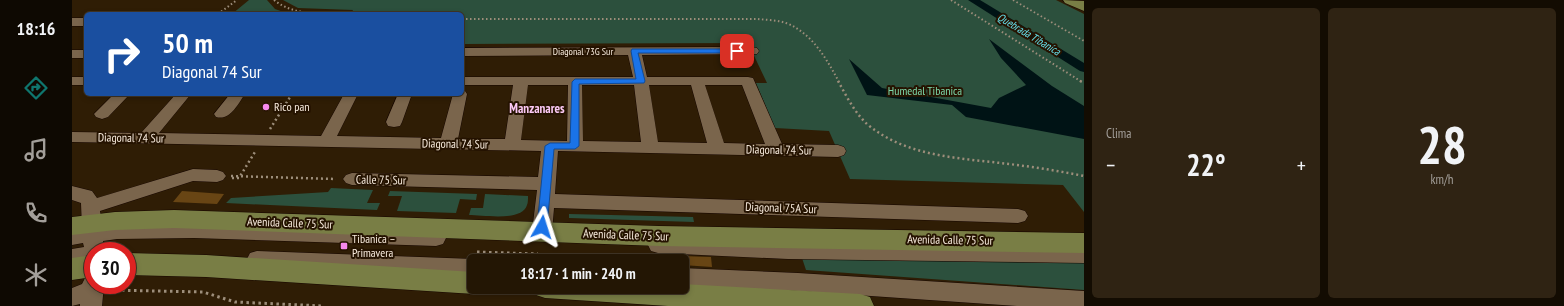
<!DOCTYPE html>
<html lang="es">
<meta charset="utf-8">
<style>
:root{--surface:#231604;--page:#2f2313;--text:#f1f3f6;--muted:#a39f9a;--line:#403526;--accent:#0f766e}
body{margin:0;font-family:"PT Sans Narrow",sans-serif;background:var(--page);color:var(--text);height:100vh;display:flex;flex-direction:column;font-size:15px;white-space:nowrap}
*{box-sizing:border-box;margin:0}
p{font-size:13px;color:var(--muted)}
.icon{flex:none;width:22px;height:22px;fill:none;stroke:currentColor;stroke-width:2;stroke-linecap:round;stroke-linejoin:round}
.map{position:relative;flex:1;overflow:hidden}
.details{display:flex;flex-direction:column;gap:8px;padding:8px;background:#130c02;width:480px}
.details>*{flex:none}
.guide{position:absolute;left:12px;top:12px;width:380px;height:84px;border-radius:6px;box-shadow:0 2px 6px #0003,0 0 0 1px var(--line);background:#1a4fa0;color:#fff;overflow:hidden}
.speed{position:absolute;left:12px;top:242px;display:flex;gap:8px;font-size:20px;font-weight:700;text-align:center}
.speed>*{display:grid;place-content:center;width:52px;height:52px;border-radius:50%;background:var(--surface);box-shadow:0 2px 6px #0003,0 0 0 1px var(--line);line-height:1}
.speed .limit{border:6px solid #d22;background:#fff;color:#111}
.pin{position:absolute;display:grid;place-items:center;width:34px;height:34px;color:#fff;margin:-17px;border-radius:8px;box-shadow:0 2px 6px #0006}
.me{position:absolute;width:44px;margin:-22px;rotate:6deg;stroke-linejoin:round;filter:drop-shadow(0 0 3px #0008)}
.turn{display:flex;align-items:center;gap:14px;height:84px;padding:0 12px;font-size:18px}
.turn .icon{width:52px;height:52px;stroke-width:2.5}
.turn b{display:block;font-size:28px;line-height:34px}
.big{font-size:30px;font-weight:700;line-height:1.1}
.details .widget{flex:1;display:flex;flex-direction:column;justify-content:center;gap:6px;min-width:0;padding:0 14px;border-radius:6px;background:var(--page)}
.details .dial{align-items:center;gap:0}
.dial b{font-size:52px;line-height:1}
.heat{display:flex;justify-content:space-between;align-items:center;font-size:22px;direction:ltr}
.details .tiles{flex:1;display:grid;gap:8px;grid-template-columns:repeat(2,1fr)}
.trip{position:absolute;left:395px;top:254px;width:222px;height:40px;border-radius:6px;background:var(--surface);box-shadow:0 2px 6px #0003,0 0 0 1px var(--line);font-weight:700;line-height:40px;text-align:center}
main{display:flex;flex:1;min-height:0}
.menu{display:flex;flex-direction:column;width:72px;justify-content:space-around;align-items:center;background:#0e0902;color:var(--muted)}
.menu .icon{width:28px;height:28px}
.menu .current{color:var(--accent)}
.menu b{font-size:18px;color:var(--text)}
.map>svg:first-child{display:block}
</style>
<main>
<nav class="menu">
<b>18:16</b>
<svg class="icon current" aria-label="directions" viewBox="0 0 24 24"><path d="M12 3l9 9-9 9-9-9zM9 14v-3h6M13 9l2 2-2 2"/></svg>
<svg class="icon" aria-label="music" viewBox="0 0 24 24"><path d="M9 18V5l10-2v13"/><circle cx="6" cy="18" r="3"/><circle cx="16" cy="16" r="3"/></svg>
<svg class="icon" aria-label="phone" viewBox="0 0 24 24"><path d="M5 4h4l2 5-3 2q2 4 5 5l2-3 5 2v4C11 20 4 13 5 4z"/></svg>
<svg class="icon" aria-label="climate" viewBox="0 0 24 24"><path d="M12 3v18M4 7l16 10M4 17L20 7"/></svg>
</nav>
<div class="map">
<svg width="1012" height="306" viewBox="0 0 1012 306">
<rect width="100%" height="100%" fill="#2f1d05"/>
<path fill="#2c503d" d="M 177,0 L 195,0 L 203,9 L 217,14 L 160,14 Z
M 211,0 L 984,0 L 1012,14 L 1012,212 L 991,185 L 778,179 L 757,131 L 703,128 L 684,83 L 695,83 L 676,43 L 390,44 L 390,14 L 279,14 L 281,10 L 226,8 Z
M 259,188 L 301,190 L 295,203 L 308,203 L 305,210 L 154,203 L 159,198 L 256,192 Z
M 318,191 L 405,194 L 404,200 L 388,199 L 384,213 L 325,211 L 330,196 L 316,196 Z
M 413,194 L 456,196 C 456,199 456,203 455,205 C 450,222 411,215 397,215 L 399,208 L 411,208 Z
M 497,214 L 621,217 L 622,222 L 497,218 Z
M 730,258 L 1012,263 L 1012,290 L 734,270 Z"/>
<path fill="#001315" d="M 917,39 L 980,86 L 1012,106 L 1012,139 L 894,117 L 880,105 L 795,95 L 777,59 L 810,88 L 919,108 L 927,98 L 954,85 L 929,58 Z"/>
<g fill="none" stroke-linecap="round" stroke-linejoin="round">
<path fill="#001315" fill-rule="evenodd" d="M 896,0 L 908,0 L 1012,63 L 1012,72 L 1008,71 Z"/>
</g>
<path fill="#684514" d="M 110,191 L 152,194 L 145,204 L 101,202 Z
M 610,256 L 639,257 L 640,267 L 610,265 Z"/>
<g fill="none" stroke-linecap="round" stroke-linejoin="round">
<defs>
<path id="minor" d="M 0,18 L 14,18 L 14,26 L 0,26 Z
M 680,47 L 685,48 L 687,51 L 685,54 L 570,55 L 575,77 L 676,77 L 681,78 L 710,144 L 766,145 L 772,147 L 774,151 L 772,155 L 766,157 L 486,151 L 483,194 L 946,209 L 953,211 L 956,216 L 953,221 L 946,223 L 482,208 L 480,232 L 477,237 L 470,240 L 463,237 L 460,232 L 465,190 L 280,185 L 274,183 L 271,179 L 274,175 L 280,173 L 466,177 L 469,151 L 0,142 L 0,132 L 69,133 L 104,94 L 119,94 L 87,133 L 249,136 L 272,94 L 286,94 L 265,136 L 369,138 L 381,94 L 390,94 L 390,90 L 393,91 L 395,94 L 386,139 L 433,139 L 441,85 L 390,85 L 390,77 L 561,77 L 556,55 L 390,56 L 390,48 ZM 456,85 L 496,85 L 495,141 L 449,140 ZM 510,85 L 562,85 L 569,142 L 511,141 ZM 577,85 L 619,85 L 635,143 L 586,142 ZM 633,85 L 670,85 L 693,144 L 652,143 Z
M 0,50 L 14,50 L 14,58 L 0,58 Z
M 0,77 L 14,77 L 14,85 L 0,85 Z
M 42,94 L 58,94 L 36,117 L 30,119 L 24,117 L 22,114 Z
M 158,94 L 173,94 C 166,104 158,121 144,117 L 142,114 Z
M 326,94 L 340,94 L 330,122 L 328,126 L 322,127 L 316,126 L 314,122 Z
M 121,169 L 145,170 L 151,172 L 154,176 L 151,180 L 145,182 L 121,181 L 28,211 L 30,225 L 45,223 L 122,222 L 364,230 L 371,232 L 374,238 L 371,244 L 364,246 L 122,238 L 45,239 L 31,241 L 32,251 L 21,251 L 21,261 L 0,265 L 0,249 L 12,247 L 11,243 L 0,245 L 0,229 L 10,228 L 9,203 L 0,200 L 0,186 L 20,191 L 25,198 Z
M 586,237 L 716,243 L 1012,247 L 1012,263 L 716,259 L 586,253 L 579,251 L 576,245 L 579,239 Z
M 185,251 L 402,259 L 407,261 L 402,261 L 402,277 L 185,267 L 178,265 L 175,259 L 178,253 Z
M 610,268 L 726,273 L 1012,291 L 1012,306 L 945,306 L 726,291 L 610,286 Z
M 21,275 L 21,285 L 32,285 L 30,306 L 8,306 L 8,304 L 0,306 L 0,288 L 10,284 L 13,278 Z"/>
<path id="major" d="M 991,0 L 1012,1 L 1012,11 L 993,3 Z
M 102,210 L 587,226 L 1012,233 L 1012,253 L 587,246 L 102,228 L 43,230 L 0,235 L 0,217 L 43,212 Z
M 55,253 L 134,255 L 402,272 L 402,287 L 413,287 L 411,291 L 402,294 L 134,277 L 55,275 Z
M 21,255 L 21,277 L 0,280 L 0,258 Z
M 610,284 L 788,294 L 798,297 L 802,306 L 596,306 L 473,298 L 464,295 L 460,287 L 610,287 Z"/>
</defs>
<use href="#minor" stroke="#160600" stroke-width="1"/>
<use href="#major" stroke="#160600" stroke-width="1"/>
<path stroke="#9d8e7b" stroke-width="2" stroke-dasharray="1.5 2.5" stroke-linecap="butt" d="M 202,0 C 222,16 248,13 272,12
M 879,0 L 1010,82
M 941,0 L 1012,41
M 146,14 L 165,0
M 390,19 L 686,19 C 695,20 705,20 714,23 C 740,33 754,58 767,82"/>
<path stroke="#9d8e7b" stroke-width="2.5" stroke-dasharray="2 3" stroke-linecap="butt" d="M 766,81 C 774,95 782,112 795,124 C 834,157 888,158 937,164 C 962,167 987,171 1012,176
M 1008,81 L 1012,83
M 198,129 L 220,94
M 159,176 L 264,179
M 160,178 L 167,178 L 183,152"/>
<path stroke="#9d8e7b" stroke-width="3" stroke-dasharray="2.5 3.5" stroke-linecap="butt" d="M 405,252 L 466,254
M 54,285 L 55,291
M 38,290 L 131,292 L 163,302 L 251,306"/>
<use href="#minor" fill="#7a654c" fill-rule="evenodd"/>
<use href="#major" fill="#797e45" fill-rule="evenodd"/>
</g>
<path fill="#1a73e8" stroke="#114b97" d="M 560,49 L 665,49 L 669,51 L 665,53 L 566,53 L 573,81 L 572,83 L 507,84 L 507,146 L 503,149 L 482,149 L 475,227 L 474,229 L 466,229 L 465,227 L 473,146 L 478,143 L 498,143 L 500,82 L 503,79 L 564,79 L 559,51 Z"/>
<g fill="#f689ed" stroke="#251300" stroke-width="1.5">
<circle cx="194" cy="107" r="4"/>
<rect x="268" y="242" width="8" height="8" rx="2"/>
</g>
<g text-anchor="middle" stroke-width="4" stroke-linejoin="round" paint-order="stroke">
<g font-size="10" fill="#f8ebdd" stroke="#251300">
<text x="511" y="55">Diagonal 73G Sur</text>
</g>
<g font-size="11" font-style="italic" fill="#66e0eb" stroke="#251300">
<text transform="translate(957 34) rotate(31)" y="4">Quebrada Tibaníca</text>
</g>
<g font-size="12" fill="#7dd7a9" stroke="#251300">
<text x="853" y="95">Humedal Tibanica</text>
</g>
<g font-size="12" fill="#f8ebdd" stroke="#251300" text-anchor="start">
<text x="202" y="111">Rico pan</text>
<text x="280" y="243">Tibanica –<tspan x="280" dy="14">Primavera</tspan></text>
</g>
<g font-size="12" fill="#f8ebdd" stroke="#251300">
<text transform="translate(59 138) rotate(1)" y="4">Diagonal 74 Sur</text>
<text transform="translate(383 144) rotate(1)" y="4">Diagonal 74 Sur</text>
<text transform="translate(707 150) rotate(1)" y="4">Diagonal 74 Sur</text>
<text transform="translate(309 180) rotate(1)" y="4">Calle 75 Sur</text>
<text transform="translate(709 208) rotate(2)" y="4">Diagonal 75A Sur</text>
<text transform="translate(218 223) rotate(2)" y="4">Avenida Calle 75 Sur</text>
<text transform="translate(554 235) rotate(2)" y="4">Avenida Calle 75 Sur</text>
<text transform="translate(878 240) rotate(1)" y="4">Avenida Calle 75 Sur</text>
</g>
<g font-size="13" font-weight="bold" fill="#fbc9f5" stroke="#251300">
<text x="465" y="113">Manzanares</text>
</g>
</g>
</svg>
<div class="speed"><div class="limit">30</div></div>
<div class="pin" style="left:665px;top:51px;background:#d93025"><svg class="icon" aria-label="arrive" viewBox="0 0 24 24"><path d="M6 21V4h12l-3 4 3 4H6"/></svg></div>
<svg class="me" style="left:470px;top:227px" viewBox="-20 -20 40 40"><path d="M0-17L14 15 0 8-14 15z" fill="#1a73e8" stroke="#fff" stroke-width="4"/></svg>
<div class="trip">18:17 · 1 min · 240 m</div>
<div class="guide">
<div class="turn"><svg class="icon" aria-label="right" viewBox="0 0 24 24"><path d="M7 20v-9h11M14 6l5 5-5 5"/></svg><div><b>50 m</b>Diagonal 74 Sur</div></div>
</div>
</div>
<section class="details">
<div class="tiles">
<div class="widget"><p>Clima</p>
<div class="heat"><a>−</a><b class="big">22°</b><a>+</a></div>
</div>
<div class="widget dial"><b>28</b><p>km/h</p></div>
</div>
</section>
</main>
